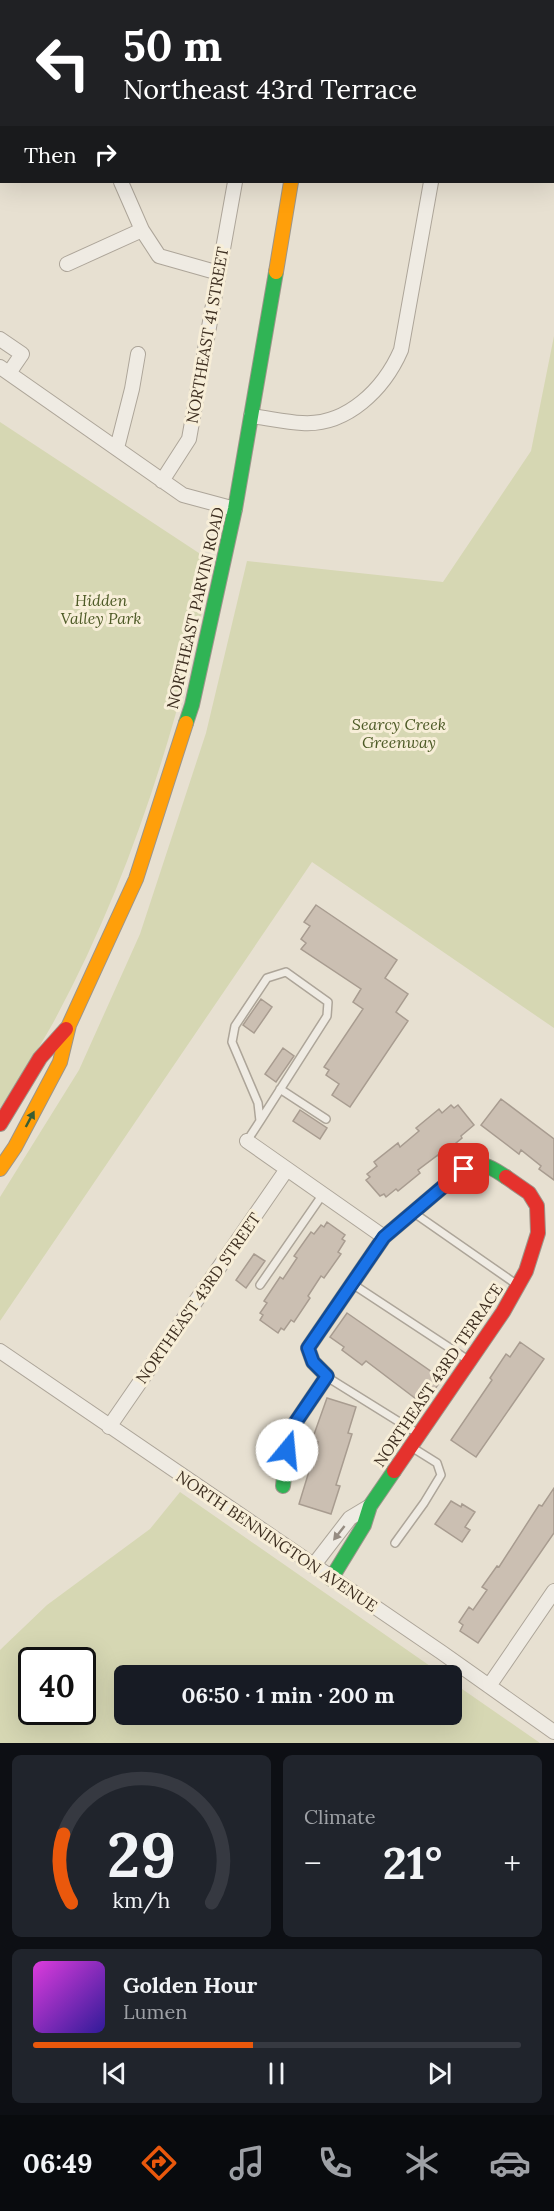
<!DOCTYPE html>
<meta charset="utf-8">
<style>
:root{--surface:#171b24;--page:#20242c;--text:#f1f3f6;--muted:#9ea1a6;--line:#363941;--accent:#ea580c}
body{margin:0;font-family:Lora,serif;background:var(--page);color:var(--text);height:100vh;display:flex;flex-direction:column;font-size:22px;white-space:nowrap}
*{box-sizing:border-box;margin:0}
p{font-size:20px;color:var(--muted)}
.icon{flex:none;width:33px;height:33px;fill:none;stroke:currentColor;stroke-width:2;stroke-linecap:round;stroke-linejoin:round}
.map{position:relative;height:1743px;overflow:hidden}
.drawer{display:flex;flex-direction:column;gap:12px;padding:12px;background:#0d0f14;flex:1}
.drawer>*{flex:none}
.banner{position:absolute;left:0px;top:0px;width:555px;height:183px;box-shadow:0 6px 24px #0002;background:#202124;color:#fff;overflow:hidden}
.speed{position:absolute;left:18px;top:1647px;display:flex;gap:12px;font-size:30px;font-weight:700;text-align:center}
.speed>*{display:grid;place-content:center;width:78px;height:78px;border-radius:50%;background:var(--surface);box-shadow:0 6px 24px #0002;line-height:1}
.speed .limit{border:3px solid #111;border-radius:9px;background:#fff;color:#111}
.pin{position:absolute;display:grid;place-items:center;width:51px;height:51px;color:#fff;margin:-26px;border-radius:12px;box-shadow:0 3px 9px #0006}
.me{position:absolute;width:66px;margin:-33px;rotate:17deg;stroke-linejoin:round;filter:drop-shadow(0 0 4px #0008)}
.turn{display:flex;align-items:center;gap:21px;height:126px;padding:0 24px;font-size:27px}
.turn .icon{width:78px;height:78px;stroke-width:2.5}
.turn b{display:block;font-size:42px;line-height:51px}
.then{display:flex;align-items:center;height:57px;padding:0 24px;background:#0003;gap:12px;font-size:22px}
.big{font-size:45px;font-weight:700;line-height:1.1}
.drawer .widget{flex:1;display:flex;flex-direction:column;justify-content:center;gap:9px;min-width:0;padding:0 21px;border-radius:9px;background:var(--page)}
.drawer .dial{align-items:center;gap:0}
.dial svg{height:156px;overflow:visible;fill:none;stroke:var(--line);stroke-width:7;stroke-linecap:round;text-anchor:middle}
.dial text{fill:var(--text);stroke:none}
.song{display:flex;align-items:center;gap:18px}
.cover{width:72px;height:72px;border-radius:9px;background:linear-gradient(135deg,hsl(300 70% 55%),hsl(250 70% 35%))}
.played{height:6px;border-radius:3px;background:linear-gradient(90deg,var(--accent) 45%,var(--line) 45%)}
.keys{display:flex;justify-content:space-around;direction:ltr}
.heat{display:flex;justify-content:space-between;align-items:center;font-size:33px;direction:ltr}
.drawer .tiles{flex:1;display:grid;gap:12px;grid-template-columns:1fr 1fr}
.widget:last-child{grid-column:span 2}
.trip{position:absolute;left:114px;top:1665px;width:348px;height:60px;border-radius:9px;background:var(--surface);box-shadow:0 6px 24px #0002;font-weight:700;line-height:60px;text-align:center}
.tabs{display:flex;height:96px;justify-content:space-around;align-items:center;background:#090b0e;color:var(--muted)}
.tabs .icon{width:42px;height:42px}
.tabs .active{color:var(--accent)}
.tabs b{font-size:27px;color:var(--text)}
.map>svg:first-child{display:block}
</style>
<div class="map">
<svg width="554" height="1743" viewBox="0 0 554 1743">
<rect width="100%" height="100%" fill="#e7e0d1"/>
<path fill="#d6d7b3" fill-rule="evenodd" d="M 554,336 L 554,1028 L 312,862 L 0,1321 L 0,1197 L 79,1070 L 140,934 L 206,733 L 247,561 L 443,582 L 531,451 Z
M 0,422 L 211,561 L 212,566 C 179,723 130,881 53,1023 C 37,1052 18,1080 0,1108 Z
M 180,1492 L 443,1675 L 124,1676 L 124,1714 L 452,1714 L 452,1682 L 540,1743 L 0,1743 L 0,1650 L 47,1605 L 150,1529 ZM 82,1660 L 82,1712 L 32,1712 L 32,1660 Z"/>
<path fill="#cbbfb2" stroke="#a89c90" stroke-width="1.5" d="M 316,905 L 397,960 L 385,978 L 408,994 L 396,1012 L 408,1021 L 350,1107 L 332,1095 L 339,1084 L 326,1075 L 329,1070 L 324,1067 L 363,1009 L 353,1002 L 361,989 L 301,949 L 306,943 L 301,939 L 310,926 L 304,922 Z
M 261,999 L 272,1007 L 254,1033 L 243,1025 Z
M 283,1048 L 294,1056 L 276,1082 L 265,1074 Z
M 501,1099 L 554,1139 L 554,1180 L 539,1169 L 541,1166 L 521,1150 L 519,1154 L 481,1125 Z
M 451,1105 L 454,1108 L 458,1105 L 474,1125 L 461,1136 L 462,1138 L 439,1157 L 438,1155 L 418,1170 L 420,1173 L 398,1191 L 396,1189 L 386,1197 L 384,1194 L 380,1196 L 366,1180 L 370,1177 L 367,1174 L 377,1166 L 374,1162 L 398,1143 L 400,1147 L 419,1131 L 416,1128 L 439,1109 L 442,1113 Z
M 300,1110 L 327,1128 L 320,1139 L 293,1121 Z
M 327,1222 L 345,1235 L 342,1239 L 345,1241 L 338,1252 L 341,1254 L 324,1278 L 321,1276 L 308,1296 L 310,1298 L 294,1322 L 291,1320 L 284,1330 L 281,1328 L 278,1333 L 260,1320 L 263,1315 L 260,1313 L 267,1303 L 264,1301 L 280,1277 L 283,1279 L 297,1258 L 294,1256 L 311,1232 L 314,1234 L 321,1225 L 324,1227 Z
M 254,1254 L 265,1261 L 246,1288 L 236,1280 Z
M 347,1313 L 442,1379 L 424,1405 L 366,1361 L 362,1365 L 342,1350 L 344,1347 L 330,1337 Z
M 520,1342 L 544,1359 L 476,1457 L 451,1440 L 492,1380 L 490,1378 L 506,1354 L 510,1357 Z
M 327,1398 L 356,1407 L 348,1433 L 352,1434 L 336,1485 L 340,1486 L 331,1514 L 299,1504 L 318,1442 L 312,1440 Z
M 554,1488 L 554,1533 L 478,1643 L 460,1631 L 463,1625 L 459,1622 L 469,1607 L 473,1610 L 487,1590 L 482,1587 L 497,1566 L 499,1567 L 539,1505 L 542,1506 Z
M 451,1501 L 461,1507 L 462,1504 L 475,1512 L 465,1527 L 470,1530 L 462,1542 L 435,1524 Z"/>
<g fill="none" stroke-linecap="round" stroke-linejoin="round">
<defs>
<path id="lane" d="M 104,2 L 105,0
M 280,1089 L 326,1119
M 247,1141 L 260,1121 L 258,1103 L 232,1042 L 235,1026 L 267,978 L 286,972 L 328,1002 L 327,1016 L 260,1121
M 414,1213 L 516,1284
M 260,1285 L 323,1194
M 354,1285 L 468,1360
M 327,1377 L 417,1433
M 395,1543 L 424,1503 L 441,1475 L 437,1463 L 413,1448"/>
<path id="street" d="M 178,0 L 181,2
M 472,2 L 472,0
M 121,182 L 142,230 L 159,256 L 219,273
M 67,264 L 142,230
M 0,339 L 22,354 L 9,373
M 0,367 L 183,495 L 235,509
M 251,416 C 268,418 285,422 302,423 C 347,426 384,389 401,350 L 431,182
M 117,448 L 132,389 L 138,354
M 162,481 L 189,439 L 235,182
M 247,1141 L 384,1237
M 0,1351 L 441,1652 L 554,1732
M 109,1427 L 287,1169
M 313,1566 L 350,1518 L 370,1506
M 489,1686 L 554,1591"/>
<path id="fast" d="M 323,0 L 323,2
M 186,723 L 192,705 L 235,509 L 276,272
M 283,1486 L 289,1432 L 327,1376 L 313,1362 L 308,1348 L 384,1237 L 464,1169 C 484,1161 489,1166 506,1177
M 331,1579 L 364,1525 L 370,1506 L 394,1471"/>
<path id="slow" d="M 276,272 L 291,182
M 0,1169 L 15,1147 L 60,1062 L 69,1025 L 136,879 L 186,723"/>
<path id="jam" d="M 0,1124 L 40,1058 L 66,1029
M 394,1471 L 503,1312 L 526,1271 L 538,1233 L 537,1206 L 529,1193 L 506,1177"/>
</defs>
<use href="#lane" stroke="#ada599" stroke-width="10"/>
<use href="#street" stroke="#ada599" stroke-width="16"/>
<use href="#fast" stroke="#9c958a" stroke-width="16"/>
<use href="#slow" stroke="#9c958a" stroke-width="16"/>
<use href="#jam" stroke="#9c958a" stroke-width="16"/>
<use href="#lane" stroke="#efebe3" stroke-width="7"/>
<use href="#street" stroke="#efebe3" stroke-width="14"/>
<use href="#fast" stroke="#30b455" stroke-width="14"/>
<use href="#slow" stroke="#ff9f0a" stroke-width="14"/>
<use href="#jam" stroke="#e5322d" stroke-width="14"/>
</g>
<defs><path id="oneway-solid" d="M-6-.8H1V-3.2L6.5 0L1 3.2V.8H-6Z" transform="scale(1.5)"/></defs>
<use fill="#385d33" href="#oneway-solid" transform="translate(30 1119) rotate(-62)"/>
<use fill="#968c82" href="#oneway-solid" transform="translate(339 1533) rotate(128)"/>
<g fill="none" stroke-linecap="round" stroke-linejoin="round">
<defs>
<path id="route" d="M 287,1450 L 289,1432 L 327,1376 L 313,1362 L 308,1348 L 384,1237 L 464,1169"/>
</defs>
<use href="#route" stroke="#114b97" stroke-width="15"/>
<use href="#route" stroke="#1a73e8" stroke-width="10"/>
</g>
<g text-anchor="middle" stroke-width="6" stroke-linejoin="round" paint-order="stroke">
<g font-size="16" fill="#3d2e20" stroke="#f7eed8">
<text transform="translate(207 335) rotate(-80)" y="6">NORTHEAST 41 STREET</text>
<text transform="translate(195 608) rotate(-77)" y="6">NORTHEAST PARVIN ROAD</text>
<text transform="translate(198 1298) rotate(-55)" y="6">NORTHEAST 43RD STREET</text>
<text transform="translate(438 1375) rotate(-56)" y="6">NORTHEAST 43RD TERRACE</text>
<text transform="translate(277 1541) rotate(34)" y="6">NORTH BENNINGTON AVENUE</text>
</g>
<g font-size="16" font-style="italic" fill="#4d5a26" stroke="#f7eed8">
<text x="101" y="606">Hidden<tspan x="101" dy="18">Valley Park</tspan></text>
<text x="399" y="730">Searcy Creek<tspan x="399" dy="18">Greenway</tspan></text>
</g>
</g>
</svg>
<div class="speed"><div class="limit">40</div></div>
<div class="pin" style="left:464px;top:1169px;background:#d93025"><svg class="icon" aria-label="arrive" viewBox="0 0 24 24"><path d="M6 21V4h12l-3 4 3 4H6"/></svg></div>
<svg class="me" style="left:287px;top:1450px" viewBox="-20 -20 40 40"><circle r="19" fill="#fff"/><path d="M0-13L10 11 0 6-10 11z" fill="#1a73e8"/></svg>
<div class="trip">06:50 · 1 min · 200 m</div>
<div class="banner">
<div class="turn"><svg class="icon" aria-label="left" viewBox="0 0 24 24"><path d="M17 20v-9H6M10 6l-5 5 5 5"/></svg><div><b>50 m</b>Northeast 43rd Terrace</div></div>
<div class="then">Then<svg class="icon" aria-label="right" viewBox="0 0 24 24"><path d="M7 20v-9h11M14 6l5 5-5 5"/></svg></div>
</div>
</div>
<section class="drawer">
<div class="tiles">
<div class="widget dial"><svg viewBox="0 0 100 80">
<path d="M14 69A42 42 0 1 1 86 69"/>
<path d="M14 69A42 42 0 0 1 10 34" stroke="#ea580c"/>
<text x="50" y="56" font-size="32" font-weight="700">29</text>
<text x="50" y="72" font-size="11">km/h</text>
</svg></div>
<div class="widget"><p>Climate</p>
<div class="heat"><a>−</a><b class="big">21°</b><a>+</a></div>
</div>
<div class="widget">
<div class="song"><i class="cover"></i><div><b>Golden Hour</b><p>Lumen</p></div></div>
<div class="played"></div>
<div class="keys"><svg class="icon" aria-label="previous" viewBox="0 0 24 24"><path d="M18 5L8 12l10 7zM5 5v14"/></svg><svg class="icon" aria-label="pause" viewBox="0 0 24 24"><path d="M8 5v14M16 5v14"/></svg><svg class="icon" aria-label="next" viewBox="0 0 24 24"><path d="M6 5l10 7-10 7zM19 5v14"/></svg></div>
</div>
</div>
</section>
<nav class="tabs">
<b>06:49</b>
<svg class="icon active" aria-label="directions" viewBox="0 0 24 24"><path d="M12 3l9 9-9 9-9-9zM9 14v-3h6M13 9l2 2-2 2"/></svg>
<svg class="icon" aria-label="music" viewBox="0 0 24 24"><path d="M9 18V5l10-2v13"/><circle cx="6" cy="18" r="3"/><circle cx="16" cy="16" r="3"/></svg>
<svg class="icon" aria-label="phone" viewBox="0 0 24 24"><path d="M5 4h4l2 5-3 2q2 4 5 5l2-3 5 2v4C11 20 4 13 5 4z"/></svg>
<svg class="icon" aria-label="climate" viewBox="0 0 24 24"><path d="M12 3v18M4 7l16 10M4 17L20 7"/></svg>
<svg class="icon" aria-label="car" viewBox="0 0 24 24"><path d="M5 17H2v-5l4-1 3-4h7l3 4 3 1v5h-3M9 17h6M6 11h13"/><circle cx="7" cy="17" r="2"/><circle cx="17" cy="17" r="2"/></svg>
</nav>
